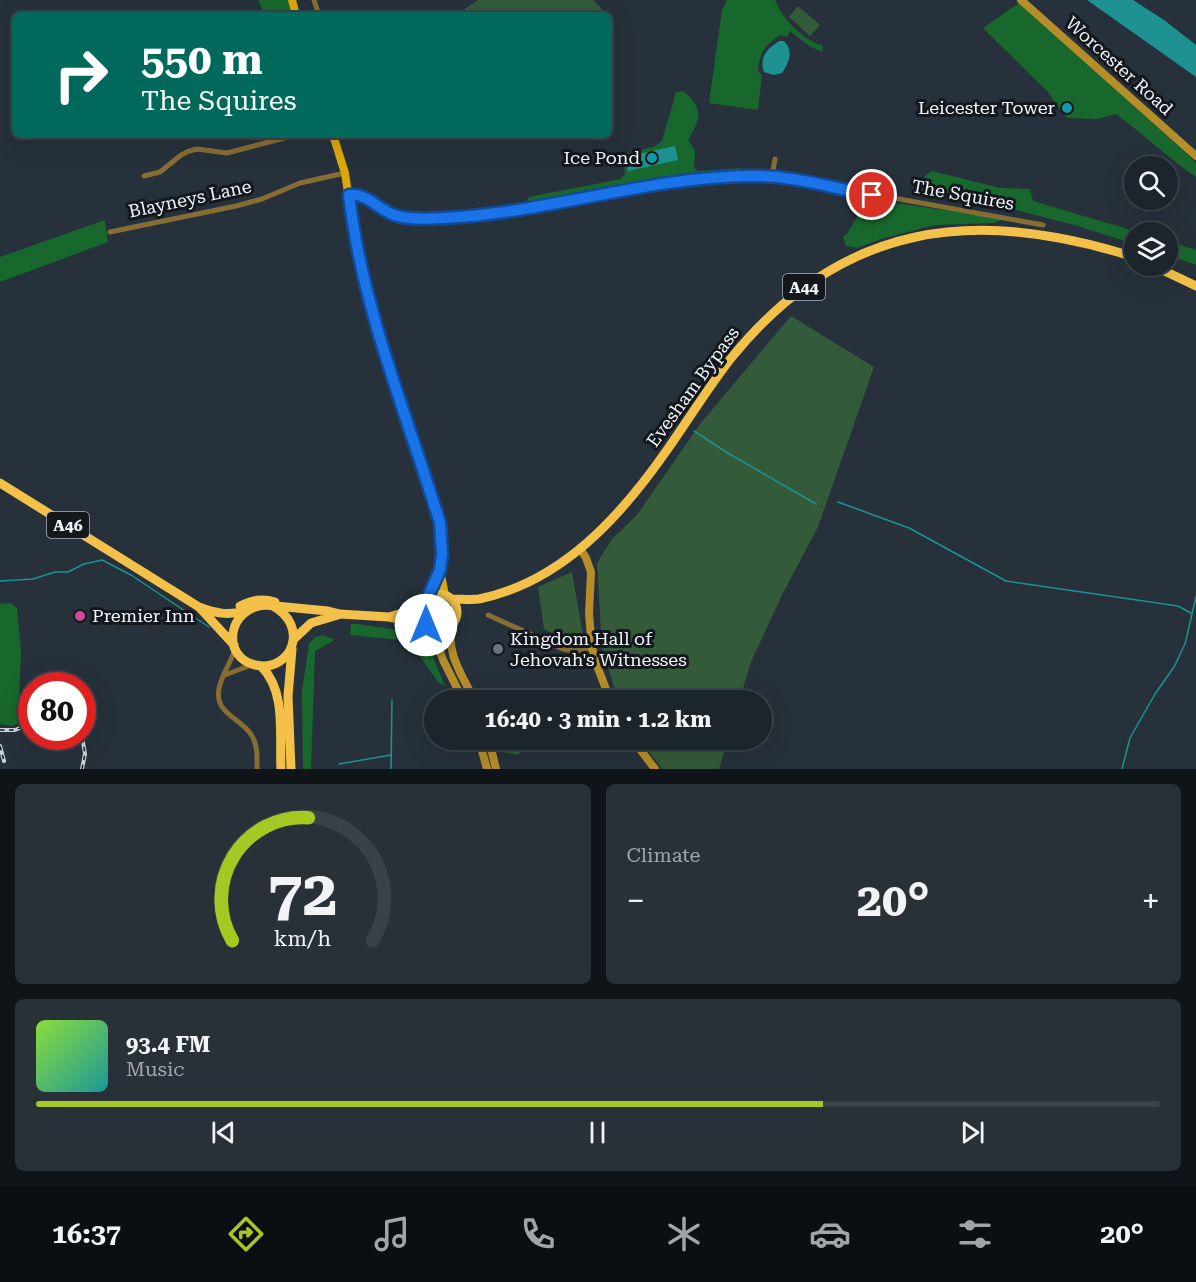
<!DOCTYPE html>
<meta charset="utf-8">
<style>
:root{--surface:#1c252c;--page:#293138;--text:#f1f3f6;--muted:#a0a5a9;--line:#3a4248;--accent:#a5c823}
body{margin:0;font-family:"Roboto Serif",serif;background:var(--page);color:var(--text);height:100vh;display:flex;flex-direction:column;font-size:22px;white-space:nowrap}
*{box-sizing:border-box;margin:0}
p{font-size:20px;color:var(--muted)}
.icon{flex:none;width:33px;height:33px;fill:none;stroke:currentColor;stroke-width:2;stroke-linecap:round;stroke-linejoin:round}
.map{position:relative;height:769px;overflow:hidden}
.details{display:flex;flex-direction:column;gap:15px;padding:15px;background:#0f1418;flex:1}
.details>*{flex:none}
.top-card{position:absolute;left:12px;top:12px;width:600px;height:126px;border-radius:9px;box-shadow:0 6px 24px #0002,0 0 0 2px var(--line);background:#00695c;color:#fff;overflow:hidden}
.controls{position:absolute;left:1124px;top:156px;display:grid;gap:12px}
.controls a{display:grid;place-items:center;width:54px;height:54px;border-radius:50%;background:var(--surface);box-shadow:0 6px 24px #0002,0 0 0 2px var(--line);font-size:30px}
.speed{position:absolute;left:18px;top:672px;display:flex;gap:12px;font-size:30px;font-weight:700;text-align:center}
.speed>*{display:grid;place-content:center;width:78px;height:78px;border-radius:50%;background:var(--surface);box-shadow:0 6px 24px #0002,0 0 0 2px var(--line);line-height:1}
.speed .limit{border:9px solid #d22;background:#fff;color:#111}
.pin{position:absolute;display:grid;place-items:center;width:51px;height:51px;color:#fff;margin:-26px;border:3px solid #fff;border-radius:50%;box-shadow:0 2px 6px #0007}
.me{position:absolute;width:66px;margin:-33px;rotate:0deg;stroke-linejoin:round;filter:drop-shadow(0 0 4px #0008)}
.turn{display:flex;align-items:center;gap:21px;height:126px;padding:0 30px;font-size:27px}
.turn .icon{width:78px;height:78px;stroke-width:2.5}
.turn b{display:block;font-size:42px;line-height:51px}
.big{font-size:45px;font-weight:700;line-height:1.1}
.details .card{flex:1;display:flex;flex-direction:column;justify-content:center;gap:9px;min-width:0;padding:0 21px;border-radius:9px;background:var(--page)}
.details .dial{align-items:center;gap:0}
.dial svg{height:156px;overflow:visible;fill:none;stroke:var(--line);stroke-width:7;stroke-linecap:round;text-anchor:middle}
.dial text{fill:var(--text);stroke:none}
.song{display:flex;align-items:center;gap:18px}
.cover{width:72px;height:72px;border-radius:9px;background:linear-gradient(135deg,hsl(90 70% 55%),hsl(180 70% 35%))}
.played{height:6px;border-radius:3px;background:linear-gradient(90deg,var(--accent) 70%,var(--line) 70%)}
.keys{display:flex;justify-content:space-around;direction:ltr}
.heat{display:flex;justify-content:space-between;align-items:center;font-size:33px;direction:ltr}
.details .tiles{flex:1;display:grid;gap:15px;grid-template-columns:1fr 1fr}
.card:last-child{grid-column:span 2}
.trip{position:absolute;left:424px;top:690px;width:348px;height:60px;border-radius:30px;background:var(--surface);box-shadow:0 6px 24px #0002,0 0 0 2px var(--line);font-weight:700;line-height:60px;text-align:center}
.dock{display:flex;height:96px;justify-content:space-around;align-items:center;background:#0b0f12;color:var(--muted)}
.dock .icon{width:42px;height:42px}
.dock .on{color:var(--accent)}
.dock b{font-size:27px;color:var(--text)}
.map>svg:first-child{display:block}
</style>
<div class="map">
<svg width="1196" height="769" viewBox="0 0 1196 769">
<rect width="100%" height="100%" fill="#26313b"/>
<path fill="#335b39" d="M 478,0 L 593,0 L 605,12 L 597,15 L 456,15 Z
M 798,6 L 820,25 L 810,36 L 789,17 Z
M 791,316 L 874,367 L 818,527 L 782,595 L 750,664 L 740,700 L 618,700 L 602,648 L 597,563 L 612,539 L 637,515 L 700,424 Z
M 572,572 L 583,635 L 579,640 L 565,641 L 544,629 L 538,587 Z
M 501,740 L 522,740 L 519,755 L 503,752 Z
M 640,740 L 728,740 L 719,769 L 662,769 Z"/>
<path fill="#18682d" d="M 258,0 L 288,0 L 293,15 L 265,15 Z
M 727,0 L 775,0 C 783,20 802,39 823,46 L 822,52 L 809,46 L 790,31 L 787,37 L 781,35 C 765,44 760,52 758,71 L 762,76 L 758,110 L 709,103 L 722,10 Z
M 1019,3 L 1186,153 L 1196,163 L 1196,177 C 1168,158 1143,134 1116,114 L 1097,119 L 1068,118 L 1063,114 L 1048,92 L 983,28 Z
M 683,91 C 704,108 701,118 688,140 L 695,150 L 694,168 L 698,171 L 740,168 L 742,171 L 741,173 C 671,177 603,190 534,204 L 527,201 L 529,197 L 621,179 L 625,174 L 623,154 L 654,147 L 662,141 L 676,92 Z
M 932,171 L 1000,188 L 1030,189 L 1033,201 L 1138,232 L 1134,232 L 1134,244 L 1078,226 L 1004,207 L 922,191 C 921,181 923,176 932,171 Z
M 868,199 L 1005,219 L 993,223 L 935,225 L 881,239 L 857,248 L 846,246 L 843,236 L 847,234 Z
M 105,220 L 108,242 L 0,282 L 0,257 Z
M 1167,241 L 1196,250 L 1196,265 L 1167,255 Z
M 11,603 L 17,608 L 21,650 L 19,701 L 21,717 L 19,723 L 11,726 L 0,724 L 0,604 Z
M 351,624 L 357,624 L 417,633 L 427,643 L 445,686 L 439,683 L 409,641 L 350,635 Z
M 323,635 L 335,640 L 315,651 L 311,769 L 303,769 L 302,691 L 309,644 L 315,637 Z"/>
<path fill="#1e9292" d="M 1087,0 L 1133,0 L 1164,20 L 1196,45 L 1196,77 Z
M 779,41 L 784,41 C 794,51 789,63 782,73 L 774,75 L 764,72 C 759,57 767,49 779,41 Z
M 675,146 L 678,160 L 628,171 L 625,157 Z"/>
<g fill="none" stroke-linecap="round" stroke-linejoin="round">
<path stroke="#1e9292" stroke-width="1.5" d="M 694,431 L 726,452 L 816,504
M 838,502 L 909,528 L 1006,581 L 1178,606 L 1191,613
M 0,581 L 33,579 L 55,572 L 68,572 L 84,564 L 102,560 L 131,575 L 209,627
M 339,764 L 391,755
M 391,769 L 392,700
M 1122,769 L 1130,738 L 1155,694 L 1174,667 L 1185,644 L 1196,597"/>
<path stroke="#866d34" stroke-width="5" d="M 314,0 L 319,15
M 144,176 L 160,172 L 181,155 L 189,151 L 197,149 L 227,153 L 296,135
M 772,176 L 775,159
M 349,195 C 368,193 377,209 394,215 C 408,220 428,219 443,218 C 554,213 661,172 772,176 L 1043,225
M 872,195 L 876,183
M 110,232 L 236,206 L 262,199 L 300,183 L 345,173
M 488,615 L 563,649 L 573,651 L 592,648
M 235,649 C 231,663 221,675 219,689 C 214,714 243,719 252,736 C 258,746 257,758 257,769
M 225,675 L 251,665"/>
<path stroke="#b68e29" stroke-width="8" d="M 1021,0 L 1196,156
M 580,548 L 586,558 L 591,572 L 589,614 L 592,648 L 598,668 L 610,700
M 451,626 C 447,656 462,674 474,700
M 432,629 L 443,660 L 463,700
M 479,740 L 487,769
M 489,740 L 496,769
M 633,740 L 655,769"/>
<path stroke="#dba70d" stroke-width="8" d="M 292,0 L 296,15
M 333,135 L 345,173 L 353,226 L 368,294 L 439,523 L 442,554 L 440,570 L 445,595
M 425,601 L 440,571"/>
<path stroke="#f3c14a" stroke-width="9" d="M 1154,266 L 1196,286
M 0,483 L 199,607 C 215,613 228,616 244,611
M421 612a18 18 0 1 1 36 0a18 18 0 1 1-36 0Z
M 452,599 C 461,599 471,600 479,599 C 562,582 621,516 667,450 C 689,419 709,386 732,357 C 842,222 975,206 1134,257
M 240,606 C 253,600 262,598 275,602
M 273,606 C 310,626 292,673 255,665 C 221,657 227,608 265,605 L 328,611 L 340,614 L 389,617 L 426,625
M 199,607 L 234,645
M 389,617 L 422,607
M 294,639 L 311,623 L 338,615
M 261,666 C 287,692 279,735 281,769
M 291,769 L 288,696 L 292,649"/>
<defs>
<path id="rail" d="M 0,730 L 15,730 L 32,723
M 0,746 L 4,761
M 82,769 L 85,754 L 82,736"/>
</defs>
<use href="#rail" stroke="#ccd4dc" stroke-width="4"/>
<use href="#rail" stroke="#14181d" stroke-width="1.5" stroke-dasharray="4.5" stroke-linecap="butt"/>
</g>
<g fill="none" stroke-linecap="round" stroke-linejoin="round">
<defs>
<path id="route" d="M 426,625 L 421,612 L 440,570 L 442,554 L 440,523 C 407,415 362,308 349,195 C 368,193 377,209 394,215 C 409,220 428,219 444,218 C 547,213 647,177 750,176 C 791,175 832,188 872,195"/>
</defs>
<use href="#route" stroke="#114b97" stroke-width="15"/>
<use href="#route" stroke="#1a73e8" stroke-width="10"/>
</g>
<g fill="#0f9aa8" stroke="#14181d" stroke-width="2">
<circle cx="1067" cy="108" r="6"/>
<circle cx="652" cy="158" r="6"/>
</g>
<circle fill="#d1479c" stroke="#14181d" stroke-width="2" cx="80" cy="616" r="6"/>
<circle fill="#6b7280" stroke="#14181d" stroke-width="2" cx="498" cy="649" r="6"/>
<g text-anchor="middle" stroke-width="6" stroke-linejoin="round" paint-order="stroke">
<g fill="#14181d" stroke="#adb3b9" stroke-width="1.5">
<rect x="783" y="274" width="42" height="26" rx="4.5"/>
<rect x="47" y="512" width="42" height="26" rx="4.5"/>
</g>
<g font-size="16" font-weight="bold" fill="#eef5fc">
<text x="804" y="293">A44</text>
<text x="68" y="531">A46</text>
</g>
<g font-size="18" fill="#eef5fc" stroke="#14181d">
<text transform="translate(1119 66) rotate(42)" y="6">Worcester Road</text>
<text transform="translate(963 195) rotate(10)" y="6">The Squires</text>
<text transform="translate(190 199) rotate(-12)" y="6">Blayneys Lane</text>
<text transform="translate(693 387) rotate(-54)" y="6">Evesham Bypass</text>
</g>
<g font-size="18" fill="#eef5fc" stroke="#14181d" text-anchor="end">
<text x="1055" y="114">Leicester Tower</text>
<text x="640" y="164">Ice Pond</text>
<text x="92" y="622" text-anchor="start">Premier Inn</text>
<text x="510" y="645" text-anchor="start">Kingdom Hall of<tspan x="510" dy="21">Jehovah's Witnesses</tspan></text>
</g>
</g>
</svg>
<div class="controls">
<a><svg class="icon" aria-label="search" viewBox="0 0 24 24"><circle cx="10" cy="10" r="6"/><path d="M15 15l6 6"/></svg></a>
<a><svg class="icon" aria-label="layers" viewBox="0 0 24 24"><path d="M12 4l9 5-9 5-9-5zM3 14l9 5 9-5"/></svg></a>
</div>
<div class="speed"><div class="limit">80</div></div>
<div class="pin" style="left:872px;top:195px;background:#d93025"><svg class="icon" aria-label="arrive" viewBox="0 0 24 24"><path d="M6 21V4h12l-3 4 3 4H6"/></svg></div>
<svg class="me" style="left:426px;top:625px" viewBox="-20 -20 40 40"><circle r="19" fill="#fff"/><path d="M0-13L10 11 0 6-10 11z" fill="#1a73e8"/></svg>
<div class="trip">16:40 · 3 min · 1.2 km</div>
<div class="top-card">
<div class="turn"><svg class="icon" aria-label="right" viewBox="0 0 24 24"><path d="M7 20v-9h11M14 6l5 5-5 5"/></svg><div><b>550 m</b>The Squires</div></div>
</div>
</div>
<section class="details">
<div class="tiles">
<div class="card dial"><svg viewBox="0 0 100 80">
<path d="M14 69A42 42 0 1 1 86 69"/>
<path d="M14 69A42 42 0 0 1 53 6" stroke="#a5c823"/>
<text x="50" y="56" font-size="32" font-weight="700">72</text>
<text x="50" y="72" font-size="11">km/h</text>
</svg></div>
<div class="card"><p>Climate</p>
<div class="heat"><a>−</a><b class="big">20°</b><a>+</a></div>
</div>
<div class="card">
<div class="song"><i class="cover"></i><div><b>93.4 FM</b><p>Music</p></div></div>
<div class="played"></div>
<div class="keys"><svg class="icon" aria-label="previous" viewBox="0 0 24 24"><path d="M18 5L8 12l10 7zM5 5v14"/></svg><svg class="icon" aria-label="pause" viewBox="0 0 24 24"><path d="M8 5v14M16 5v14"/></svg><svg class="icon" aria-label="next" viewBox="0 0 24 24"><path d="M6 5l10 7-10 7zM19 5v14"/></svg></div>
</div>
</div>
</section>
<nav class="dock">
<b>16:37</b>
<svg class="icon on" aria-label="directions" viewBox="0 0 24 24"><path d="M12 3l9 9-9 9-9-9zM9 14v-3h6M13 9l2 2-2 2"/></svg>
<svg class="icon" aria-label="music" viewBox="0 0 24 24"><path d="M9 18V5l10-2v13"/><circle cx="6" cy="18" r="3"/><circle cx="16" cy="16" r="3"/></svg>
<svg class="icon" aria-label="phone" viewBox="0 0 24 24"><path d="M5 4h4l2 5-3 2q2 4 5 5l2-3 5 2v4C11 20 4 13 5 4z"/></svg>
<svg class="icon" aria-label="climate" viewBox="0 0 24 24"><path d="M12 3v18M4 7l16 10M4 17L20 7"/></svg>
<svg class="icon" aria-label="car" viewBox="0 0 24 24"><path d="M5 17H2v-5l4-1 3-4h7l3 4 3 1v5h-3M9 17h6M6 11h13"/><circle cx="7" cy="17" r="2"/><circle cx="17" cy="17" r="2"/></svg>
<svg class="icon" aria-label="filters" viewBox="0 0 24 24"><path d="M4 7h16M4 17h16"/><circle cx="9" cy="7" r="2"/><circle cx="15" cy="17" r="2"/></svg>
<b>20°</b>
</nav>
